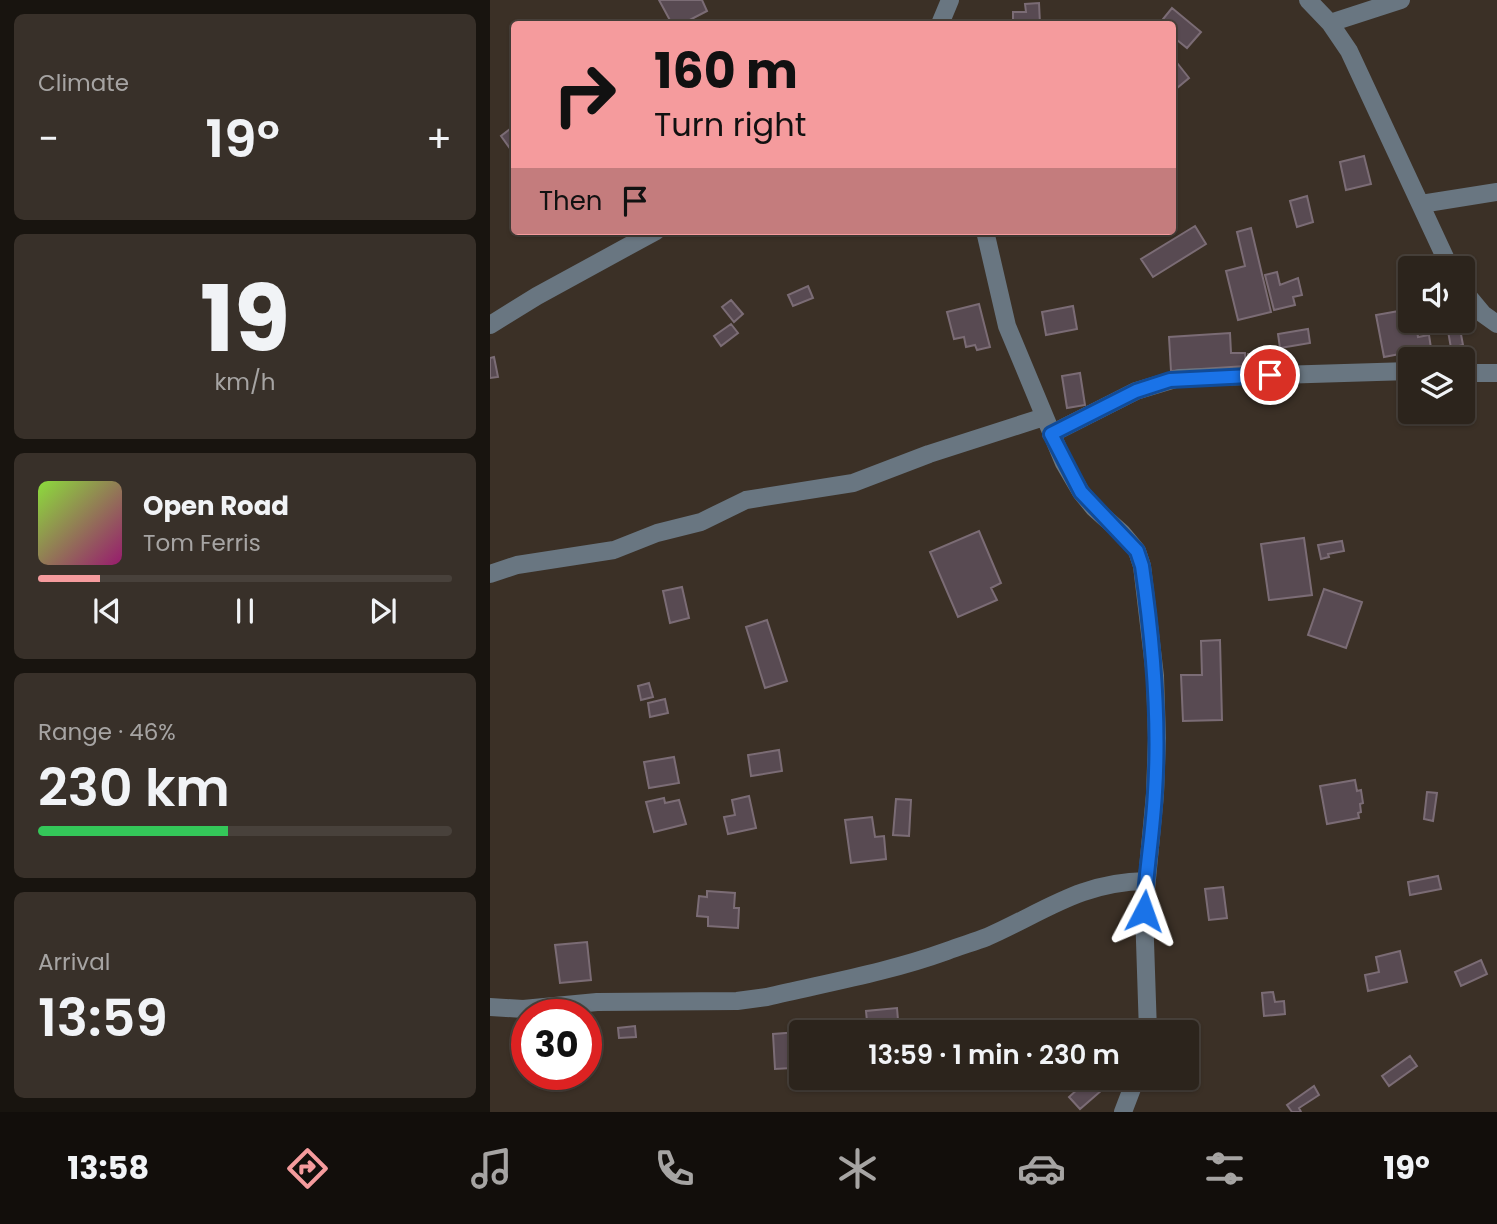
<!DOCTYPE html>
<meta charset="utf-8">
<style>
:root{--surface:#2c241c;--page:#383029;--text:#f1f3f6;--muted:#a6a4a3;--line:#48413b;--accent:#f59b9d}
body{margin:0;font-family:Poppins,sans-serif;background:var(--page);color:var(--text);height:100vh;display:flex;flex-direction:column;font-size:26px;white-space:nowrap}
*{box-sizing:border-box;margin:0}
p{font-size:23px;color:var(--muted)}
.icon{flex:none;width:38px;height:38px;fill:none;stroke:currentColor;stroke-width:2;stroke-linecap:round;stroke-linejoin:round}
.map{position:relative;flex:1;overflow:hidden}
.drawer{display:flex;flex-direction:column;gap:14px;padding:14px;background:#18140f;width:490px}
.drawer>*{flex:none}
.guide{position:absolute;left:21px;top:21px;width:665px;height:214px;border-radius:7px;box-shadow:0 2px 5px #0004,0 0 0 2px var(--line);background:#f59b9d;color:#111;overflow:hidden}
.buttons{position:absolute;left:908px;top:256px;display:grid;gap:14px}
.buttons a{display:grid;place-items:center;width:77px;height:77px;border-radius:7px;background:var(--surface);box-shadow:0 2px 5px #0004,0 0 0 2px var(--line);font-size:35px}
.speed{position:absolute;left:21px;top:999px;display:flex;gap:14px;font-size:35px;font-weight:700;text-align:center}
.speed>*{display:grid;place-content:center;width:91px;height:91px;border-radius:50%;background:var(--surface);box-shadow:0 2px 5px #0004,0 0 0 2px var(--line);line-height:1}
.speed .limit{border:10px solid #d22;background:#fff;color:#111}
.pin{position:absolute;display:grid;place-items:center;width:60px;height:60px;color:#fff;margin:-30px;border:4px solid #fff;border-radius:50%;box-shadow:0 2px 7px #0007}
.me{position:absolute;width:77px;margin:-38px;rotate:4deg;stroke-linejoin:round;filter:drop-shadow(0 0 5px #0008)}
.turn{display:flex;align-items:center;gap:24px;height:147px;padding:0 28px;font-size:32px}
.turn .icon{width:91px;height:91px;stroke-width:2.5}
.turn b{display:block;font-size:49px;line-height:60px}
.then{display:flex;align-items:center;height:66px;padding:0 28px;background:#0003;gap:14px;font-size:26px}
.big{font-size:52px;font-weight:600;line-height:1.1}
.drawer .widget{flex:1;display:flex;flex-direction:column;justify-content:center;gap:10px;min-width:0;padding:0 24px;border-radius:10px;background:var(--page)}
.drawer .dial{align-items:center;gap:0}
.dial b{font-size:91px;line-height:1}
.song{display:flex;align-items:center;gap:21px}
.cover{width:84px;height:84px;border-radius:10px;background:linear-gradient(135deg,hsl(90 70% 55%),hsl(320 70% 35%))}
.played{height:7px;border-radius:4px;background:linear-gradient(90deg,var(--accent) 15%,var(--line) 15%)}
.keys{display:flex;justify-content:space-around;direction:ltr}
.heat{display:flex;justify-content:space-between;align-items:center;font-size:38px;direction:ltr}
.charge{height:10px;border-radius:5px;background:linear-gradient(90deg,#34c759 46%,var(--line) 0)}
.trip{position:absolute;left:299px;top:1020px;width:410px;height:70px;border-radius:7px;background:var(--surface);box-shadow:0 2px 5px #0004,0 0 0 2px var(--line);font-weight:600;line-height:70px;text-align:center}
.dock{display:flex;height:112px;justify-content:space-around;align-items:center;background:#120e0b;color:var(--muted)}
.dock .icon{width:49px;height:49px}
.dock .selected{color:var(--accent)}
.dock b{font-size:32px;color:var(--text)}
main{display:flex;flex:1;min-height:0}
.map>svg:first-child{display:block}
</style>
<main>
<section class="drawer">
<div class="widget"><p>Climate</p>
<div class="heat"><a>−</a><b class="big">19°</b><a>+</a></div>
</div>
<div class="widget dial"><b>19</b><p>km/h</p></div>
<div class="widget">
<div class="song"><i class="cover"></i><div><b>Open Road</b><p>Tom Ferris</p></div></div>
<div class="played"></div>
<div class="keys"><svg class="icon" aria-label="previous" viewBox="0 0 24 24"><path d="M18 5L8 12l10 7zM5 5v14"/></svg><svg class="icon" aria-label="pause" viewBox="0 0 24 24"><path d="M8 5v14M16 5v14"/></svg><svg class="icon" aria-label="next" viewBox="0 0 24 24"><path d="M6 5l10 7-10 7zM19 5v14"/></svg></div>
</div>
<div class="widget"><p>Range · 46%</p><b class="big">230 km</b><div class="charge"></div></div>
<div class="widget"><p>Arrival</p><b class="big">13:59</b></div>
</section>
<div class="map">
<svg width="1007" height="1112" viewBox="0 0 1007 1112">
<rect width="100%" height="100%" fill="#3b3026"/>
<path fill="#584a52" stroke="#7b6c75" stroke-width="2" d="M 169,0 L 212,0 L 217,11 L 192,24 L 182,24 Z
M 549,3 L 550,24 L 523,24 L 523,12 L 536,12 L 535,4 Z
M 682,8 L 711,32 L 697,48 L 687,40 L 682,45 L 682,24 L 669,24 Z
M 684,59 L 699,78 L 687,88 L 682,82 Z
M 24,126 L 24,154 L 11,136 Z
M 874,156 L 881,184 L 856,190 L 850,162 Z
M 817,196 L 823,222 L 807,227 L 800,201 Z
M 705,226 L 716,244 L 663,277 L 651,259 Z
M 761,228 L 781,312 L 748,320 L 736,271 L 755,266 L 747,232 Z
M 787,272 L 790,285 L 808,278 L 812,295 L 803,297 L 805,305 L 784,310 L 775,275 Z
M 318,286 L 323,298 L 303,306 L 298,295 Z
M 241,300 L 253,314 L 244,322 L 232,307 Z
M 489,304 L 500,347 L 487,350 L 485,345 L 476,347 L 474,337 L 464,339 L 457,312 Z
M 583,306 L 587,329 L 556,335 L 552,312 Z
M 920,309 L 920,320 L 925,320 L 928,337 L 939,335 L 941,348 L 894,357 L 886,315 Z
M 241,324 L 248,333 L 231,346 L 224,336 Z
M 818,329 L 820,343 L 790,348 L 788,334 Z
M 970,329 L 973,345 L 961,348 L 958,331 Z
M 740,333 L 741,353 L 755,353 L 756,366 L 681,371 L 679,337 Z
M 784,351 L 786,363 L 760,367 L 758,354 Z
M 4,357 L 8,377 L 0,378 L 0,358 Z
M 590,373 L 595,405 L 577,408 L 572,376 Z
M 489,531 L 511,583 L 501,588 L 507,600 L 468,617 L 440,552 Z
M 814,538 L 822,595 L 779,600 L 771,544 Z
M 852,541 L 854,551 L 838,554 L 839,557 L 831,559 L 828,545 Z
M 192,587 L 199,618 L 180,623 L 173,591 Z
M 834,589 L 872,602 L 856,648 L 818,635 Z
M 277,620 L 297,681 L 275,688 L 256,627 Z
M 730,640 L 732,720 L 693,721 L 691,675 L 712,675 L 711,641 Z
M 159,683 L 163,697 L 151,700 L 148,686 Z
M 175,699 L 178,713 L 160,717 L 158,703 Z
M 289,750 L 292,771 L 261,776 L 258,755 Z
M 184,757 L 189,783 L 159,788 L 154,762 Z
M 865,780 L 867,791 L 871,790 L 873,803 L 870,804 L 871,812 L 868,813 L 869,818 L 837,824 L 830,786 Z
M 937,792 L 947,793 L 943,821 L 934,819 Z
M 259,796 L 266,828 L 238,834 L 234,817 L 245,815 L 242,800 Z
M 174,798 L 175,803 L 189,800 L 196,824 L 164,832 L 156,802 Z
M 406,799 L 421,800 L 419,836 L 403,835 Z
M 382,817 L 385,837 L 394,836 L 396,859 L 361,863 L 355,820 Z
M 948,876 L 951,889 L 920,895 L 918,882 Z
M 733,887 L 737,918 L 719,920 L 715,889 Z
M 217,891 L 245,893 L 244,908 L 249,908 L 248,928 L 218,926 L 218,917 L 207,916 L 209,896 L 217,897 Z
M 97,942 L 101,980 L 70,983 L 65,945 Z
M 910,951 L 917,982 L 878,991 L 875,975 L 889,972 L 886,957 Z
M 991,960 L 997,974 L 971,986 L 965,972 Z
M 783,992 L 785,1002 L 794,1001 L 795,1014 L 774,1016 L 772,993 Z
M 407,1008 L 409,1032 L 378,1032 L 376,1011 Z
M 344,1019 L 345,1032 L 309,1032 L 308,1021 Z
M 145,1026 L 146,1037 L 129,1038 L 128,1028 Z
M 309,1032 L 310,1051 L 301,1052 L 302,1068 L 285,1069 L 283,1034 Z
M 920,1056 L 927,1066 L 899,1086 L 892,1076 Z
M 600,1078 L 612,1090 L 590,1109 L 579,1097 Z
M 824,1086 L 829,1095 L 809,1108 L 811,1112 L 802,1112 L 797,1105 Z"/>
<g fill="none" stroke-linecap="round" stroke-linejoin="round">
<path stroke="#697681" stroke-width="18" d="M 818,0 L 840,23 L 859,51 L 960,268
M 840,23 L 911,0
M 450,24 L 460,0
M 931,204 L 1007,192
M 495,231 L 517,326 L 574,463 L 591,492 L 604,508 L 632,533 L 647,551 L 652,566 L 665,676 L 667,738 L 665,794 L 654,911 L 658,1032
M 973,290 L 993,314 L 1007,324
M 0,325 L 47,296 L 166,231
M 973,373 L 1007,373
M 561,434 L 646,391 L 689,378 L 920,371
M 0,574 L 27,565 L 124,550 L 167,533 L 211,522 L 256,500 L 363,483 L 439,454 L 554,417
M 0,1007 L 33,1009 L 107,1002 L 247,1001 L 277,997 C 336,983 399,972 457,951 C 470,946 484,942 497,937 C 554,912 590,882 656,881
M 633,1112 L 646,1078"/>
</g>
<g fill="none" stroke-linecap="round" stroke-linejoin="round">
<defs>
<path id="route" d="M 654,911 C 656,871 663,832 665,792 C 670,716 663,641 652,566 L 647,551 L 591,492 L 561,434 L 646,391 L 680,380 L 780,375"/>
</defs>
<use href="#route" stroke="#114b97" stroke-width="18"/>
<use href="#route" stroke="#1a73e8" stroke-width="12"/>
</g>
</svg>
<div class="buttons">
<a><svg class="icon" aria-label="sound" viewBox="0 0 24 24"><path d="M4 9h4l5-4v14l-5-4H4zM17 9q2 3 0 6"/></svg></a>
<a><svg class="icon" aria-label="layers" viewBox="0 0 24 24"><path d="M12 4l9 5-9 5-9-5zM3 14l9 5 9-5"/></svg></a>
</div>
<div class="speed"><div class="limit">30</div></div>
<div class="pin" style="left:780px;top:375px;background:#d93025"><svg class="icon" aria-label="arrive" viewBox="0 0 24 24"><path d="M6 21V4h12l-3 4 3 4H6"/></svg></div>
<svg class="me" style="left:654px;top:911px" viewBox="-20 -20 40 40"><path d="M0-17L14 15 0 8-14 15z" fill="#1a73e8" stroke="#fff" stroke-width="4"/></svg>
<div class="trip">13:59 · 1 min · 230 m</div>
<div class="guide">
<div class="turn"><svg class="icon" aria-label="right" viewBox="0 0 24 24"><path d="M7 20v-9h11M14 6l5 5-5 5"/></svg><div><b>160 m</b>Turn right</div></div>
<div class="then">Then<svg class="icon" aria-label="arrive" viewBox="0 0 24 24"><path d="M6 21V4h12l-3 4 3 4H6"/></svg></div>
</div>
</div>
</main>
<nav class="dock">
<b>13:58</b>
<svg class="icon selected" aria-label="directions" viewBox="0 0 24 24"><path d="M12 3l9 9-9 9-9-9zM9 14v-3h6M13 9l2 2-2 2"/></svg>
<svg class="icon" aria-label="music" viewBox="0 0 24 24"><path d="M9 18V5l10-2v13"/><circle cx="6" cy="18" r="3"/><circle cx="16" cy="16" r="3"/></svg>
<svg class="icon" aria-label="phone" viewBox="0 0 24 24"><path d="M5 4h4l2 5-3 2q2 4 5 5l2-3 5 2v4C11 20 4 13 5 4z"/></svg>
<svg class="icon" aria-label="climate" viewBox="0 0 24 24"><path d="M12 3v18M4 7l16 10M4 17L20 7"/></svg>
<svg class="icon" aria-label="car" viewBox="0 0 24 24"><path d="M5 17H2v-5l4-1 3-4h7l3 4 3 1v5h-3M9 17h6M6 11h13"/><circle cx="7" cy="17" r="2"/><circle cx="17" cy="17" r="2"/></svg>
<svg class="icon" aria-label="filters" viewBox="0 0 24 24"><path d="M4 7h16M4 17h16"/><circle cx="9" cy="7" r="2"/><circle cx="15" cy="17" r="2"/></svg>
<b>19°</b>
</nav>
